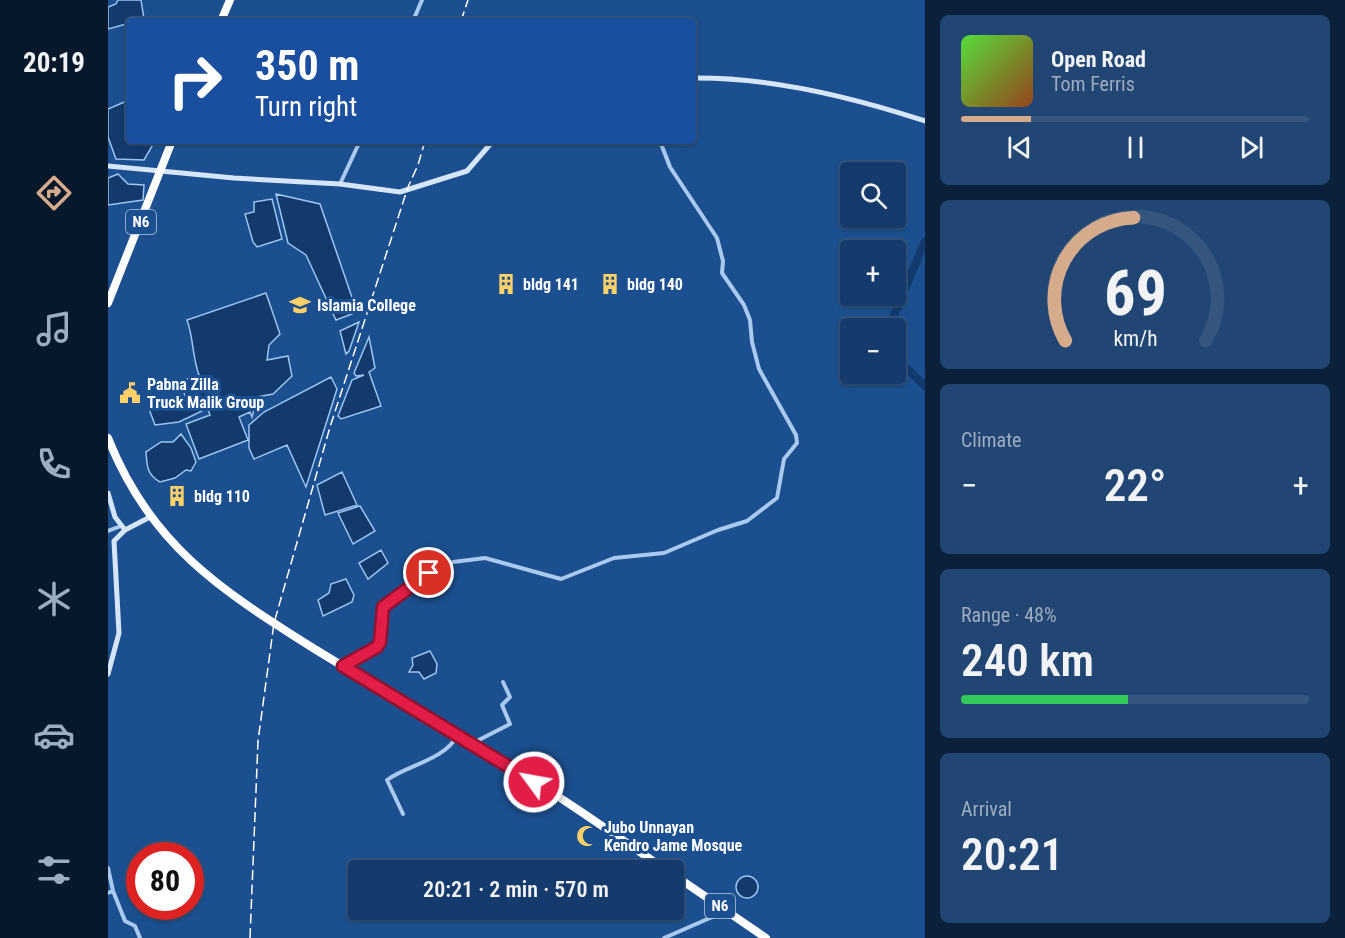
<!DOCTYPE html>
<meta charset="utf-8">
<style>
:root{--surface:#143b6b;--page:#214673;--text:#f1f3f6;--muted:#9dadc1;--line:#33557e;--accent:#d6ab8b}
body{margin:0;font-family:"Roboto Condensed",sans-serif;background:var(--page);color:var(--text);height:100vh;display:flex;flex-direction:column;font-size:22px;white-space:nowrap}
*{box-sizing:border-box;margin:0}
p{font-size:20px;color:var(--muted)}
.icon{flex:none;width:33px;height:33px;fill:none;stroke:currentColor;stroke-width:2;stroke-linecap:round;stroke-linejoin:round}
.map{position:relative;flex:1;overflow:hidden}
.drawer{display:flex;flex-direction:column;gap:15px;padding:15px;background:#0b203b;width:420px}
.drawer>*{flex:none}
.guide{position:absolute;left:18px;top:18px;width:570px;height:126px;border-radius:6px;box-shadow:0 2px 4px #0004,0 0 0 2px var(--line);background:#1a4fa0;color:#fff;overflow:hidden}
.buttons{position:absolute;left:732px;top:162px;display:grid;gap:12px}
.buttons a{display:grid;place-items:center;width:66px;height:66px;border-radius:6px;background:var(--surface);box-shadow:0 2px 4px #0004,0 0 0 2px var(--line);font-size:30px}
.speed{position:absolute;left:18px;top:842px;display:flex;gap:12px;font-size:30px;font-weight:700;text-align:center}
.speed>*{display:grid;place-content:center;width:78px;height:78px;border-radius:50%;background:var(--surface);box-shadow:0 2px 4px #0004,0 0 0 2px var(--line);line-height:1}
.speed .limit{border:9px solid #d22;background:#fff;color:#111}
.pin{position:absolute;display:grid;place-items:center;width:51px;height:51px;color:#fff;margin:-26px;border:3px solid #fff;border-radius:50%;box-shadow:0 2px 6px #0007}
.me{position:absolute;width:66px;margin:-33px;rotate:302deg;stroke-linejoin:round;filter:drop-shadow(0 0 4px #0008)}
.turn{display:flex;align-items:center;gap:21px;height:126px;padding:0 30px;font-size:27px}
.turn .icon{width:78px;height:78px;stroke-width:2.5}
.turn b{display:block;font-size:42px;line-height:51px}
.big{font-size:45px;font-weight:600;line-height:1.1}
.drawer .card{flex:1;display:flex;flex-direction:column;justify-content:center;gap:9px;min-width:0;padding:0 21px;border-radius:9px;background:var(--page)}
.drawer .dial{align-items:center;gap:0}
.dial svg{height:156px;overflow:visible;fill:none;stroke:var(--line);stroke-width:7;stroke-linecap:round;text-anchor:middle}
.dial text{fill:var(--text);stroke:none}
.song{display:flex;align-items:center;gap:18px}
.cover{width:72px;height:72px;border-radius:9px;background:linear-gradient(135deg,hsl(110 70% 55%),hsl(20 70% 35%))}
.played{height:6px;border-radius:3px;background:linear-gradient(90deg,var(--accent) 20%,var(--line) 20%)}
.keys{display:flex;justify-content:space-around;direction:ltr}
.heat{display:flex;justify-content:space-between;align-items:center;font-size:33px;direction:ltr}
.charge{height:9px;border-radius:4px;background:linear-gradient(90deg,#34c759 48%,var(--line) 0)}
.trip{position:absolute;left:240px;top:860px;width:336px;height:60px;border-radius:6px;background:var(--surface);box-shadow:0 2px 4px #0004,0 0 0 2px var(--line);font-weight:600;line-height:60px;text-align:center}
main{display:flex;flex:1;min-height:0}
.dock{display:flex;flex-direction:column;width:108px;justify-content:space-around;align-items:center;background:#08182b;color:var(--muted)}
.dock .icon{width:42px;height:42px}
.dock .current{color:var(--accent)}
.dock b{font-size:27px;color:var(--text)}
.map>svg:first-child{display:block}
</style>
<main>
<nav class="dock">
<b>20:19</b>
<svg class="icon current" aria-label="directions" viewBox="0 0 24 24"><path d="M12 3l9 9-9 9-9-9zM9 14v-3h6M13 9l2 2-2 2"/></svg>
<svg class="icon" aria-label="music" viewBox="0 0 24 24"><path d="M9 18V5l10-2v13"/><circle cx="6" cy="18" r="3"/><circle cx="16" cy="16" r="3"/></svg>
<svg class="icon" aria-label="phone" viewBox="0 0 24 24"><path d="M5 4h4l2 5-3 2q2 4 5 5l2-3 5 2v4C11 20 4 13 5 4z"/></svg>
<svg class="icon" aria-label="climate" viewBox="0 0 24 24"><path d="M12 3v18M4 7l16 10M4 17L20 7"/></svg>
<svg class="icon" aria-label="car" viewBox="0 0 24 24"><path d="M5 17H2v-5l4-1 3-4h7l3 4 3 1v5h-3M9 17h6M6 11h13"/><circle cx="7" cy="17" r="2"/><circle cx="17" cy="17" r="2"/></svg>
<svg class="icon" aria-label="filters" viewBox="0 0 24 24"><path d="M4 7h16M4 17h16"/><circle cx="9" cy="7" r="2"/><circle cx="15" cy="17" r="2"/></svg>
</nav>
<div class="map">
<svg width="817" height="938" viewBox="0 0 817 938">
<rect width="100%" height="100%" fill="#1b4f8f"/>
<path fill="#123a6d" stroke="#9cc4f0" stroke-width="1.5" d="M 10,0 L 33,0 L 36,19 L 0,29 L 0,7 L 8,4 Z
M 21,100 L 21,141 L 47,141 L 36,160 L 8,159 L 0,137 L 0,109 Z
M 10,174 L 20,184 L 36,185 L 35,200 L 0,205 L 0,178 Z
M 168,194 L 212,204 L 249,312 L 228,320 L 198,255 L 180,243 Z
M 164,199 L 174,239 L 149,247 L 145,242 L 137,214 L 146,212 L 146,202 Z
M 158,293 L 172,334 L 161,345 L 159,360 L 180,356 L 184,376 L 165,394 L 149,397 L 144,417 L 142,412 L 131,417 L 140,440 L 91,459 L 78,424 L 102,415 L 96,398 L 91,400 L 95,405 L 94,411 L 71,422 L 47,425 L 41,409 L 78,398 L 72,382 L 91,375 C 84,356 86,340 79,320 Z
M 251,322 L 241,351 L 238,354 L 232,331 Z
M 261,337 L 267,368 L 261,372 L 273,406 L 233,419 L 230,416 L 244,380 L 256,375 L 248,376 L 246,373 Z
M 223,377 L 229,389 L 198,487 L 179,445 L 146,459 L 141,448 L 141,425 L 156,412 Z
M 73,434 L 83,448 L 88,462 L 83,471 L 78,470 L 67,478 L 52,482 C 39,475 39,466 38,452 L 53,442 L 65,442 Z
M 234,472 L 249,505 L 217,515 L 209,485 Z
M 252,506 L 267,531 L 245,544 L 230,513 Z
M 273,550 L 280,563 L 260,579 L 251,563 Z
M 238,579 L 246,595 L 244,602 L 215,616 L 210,600 L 221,593 L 223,584 Z
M 322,651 L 329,664 L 328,673 L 316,679 L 311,672 L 301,672 L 305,665 L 304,658 Z
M628 887a11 11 0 1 1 22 0a11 11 0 1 1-22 0Z"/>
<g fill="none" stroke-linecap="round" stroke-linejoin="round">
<path stroke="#123a6d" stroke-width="8" d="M 784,328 L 783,323 L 817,241
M 788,344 L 792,362 L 817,386"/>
<path stroke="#a9c9ee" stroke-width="4" d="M 305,21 L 314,0
M 232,184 L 252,141
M 0,531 L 13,526
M 235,666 L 269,647 L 272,642 L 274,612 L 279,603 L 321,573 L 345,562 L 377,558 L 453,579 L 506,558 L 556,553 L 610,530 L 639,521 L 669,498 L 676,459 L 689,443 L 688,435 L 651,369 L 644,342 L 642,320 L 636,305 L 614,273 L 615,261 L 609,238 L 562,167 L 552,141
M 365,743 L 402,724 L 394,705 L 402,697 L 395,682
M 295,814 L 279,780 C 301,764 335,761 350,735
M 0,868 L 5,891 L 0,893
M 5,891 L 17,921 L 27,926 L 32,938
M 556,938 L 618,911"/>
<path stroke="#d6e6fa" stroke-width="5" d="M 585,78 C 662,77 744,97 817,121
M 0,166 L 126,178 L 232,184 L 292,192 L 359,171 L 385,141
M 0,493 L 7,517 L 17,530 L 6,541 L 11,633 L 0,674
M 17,530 L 42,517"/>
<path stroke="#fff" stroke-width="8" d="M 113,21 L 122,0
M 0,303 L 64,141
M 0,438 C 42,545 113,590 205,648 C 259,681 314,714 369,746 C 434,784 496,827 558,870
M 566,875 L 658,938"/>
<path stroke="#fff" stroke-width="1.5" stroke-dasharray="10 4.5" stroke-linecap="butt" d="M 353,21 L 360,0
M 142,938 L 150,741 L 166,623 L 222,427 L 300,187 L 310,165 L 317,141"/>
</g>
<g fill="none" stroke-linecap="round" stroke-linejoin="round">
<defs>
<path id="route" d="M 321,573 L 275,607 L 272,642 L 269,647 L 235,666 L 426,782"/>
</defs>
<use href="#route" stroke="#92132f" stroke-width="15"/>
<use href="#route" stroke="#e11d48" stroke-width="10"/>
</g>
<defs>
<symbol id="building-bare" viewBox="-9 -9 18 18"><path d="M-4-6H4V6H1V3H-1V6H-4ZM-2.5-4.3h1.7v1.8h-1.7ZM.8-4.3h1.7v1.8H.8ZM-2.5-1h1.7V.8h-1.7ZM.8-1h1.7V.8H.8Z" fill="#ffd166" stroke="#1b4f8f" stroke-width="2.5" paint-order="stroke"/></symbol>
<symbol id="university-bare" viewBox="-9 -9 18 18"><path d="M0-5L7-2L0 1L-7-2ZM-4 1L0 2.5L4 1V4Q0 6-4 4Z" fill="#ffd166" stroke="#1b4f8f" stroke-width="2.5" paint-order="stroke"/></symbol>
<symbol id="civic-bare" viewBox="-9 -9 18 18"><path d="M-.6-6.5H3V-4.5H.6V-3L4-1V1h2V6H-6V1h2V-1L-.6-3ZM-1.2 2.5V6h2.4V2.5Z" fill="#ffd166" stroke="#1b4f8f" stroke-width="2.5" paint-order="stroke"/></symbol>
<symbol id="mosque-bare" viewBox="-9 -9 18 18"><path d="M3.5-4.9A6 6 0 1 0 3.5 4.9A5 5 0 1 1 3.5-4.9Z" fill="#ffd166" stroke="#1b4f8f" stroke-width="2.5" paint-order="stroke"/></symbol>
</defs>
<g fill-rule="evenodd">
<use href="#building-bare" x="383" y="269" width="30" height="30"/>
<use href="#building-bare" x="487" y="269" width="30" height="30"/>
<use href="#university-bare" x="177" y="290" width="30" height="30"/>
<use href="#civic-bare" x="7" y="378" width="30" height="30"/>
<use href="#building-bare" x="54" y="481" width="30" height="30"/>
<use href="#mosque-bare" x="464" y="821" width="30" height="30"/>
</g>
<g text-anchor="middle" stroke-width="6" stroke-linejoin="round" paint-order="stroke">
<g fill="#1b4f8f" stroke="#bbcadd" stroke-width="1.5">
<rect x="18" y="210" width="30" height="24" rx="4.5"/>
<rect x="597" y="894" width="30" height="24" rx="4.5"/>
</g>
<g font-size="15" font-weight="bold" fill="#fff">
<text x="33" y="227">N6</text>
<text x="612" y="911">N6</text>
</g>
<g font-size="16" font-weight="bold" fill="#fff" stroke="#1b4f8f" text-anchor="start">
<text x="415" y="290">bldg 141</text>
<text x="519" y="290">bldg 140</text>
<text x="209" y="311">Islamia College</text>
<text x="39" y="390">Pabna Zilla<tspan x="39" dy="18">Truck Malik Group</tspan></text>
<text x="86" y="502">bldg 110</text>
<text x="496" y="833">Jubo Unnayan<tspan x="496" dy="18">Kendro Jame Mosque</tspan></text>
</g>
</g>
</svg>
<div class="buttons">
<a><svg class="icon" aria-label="search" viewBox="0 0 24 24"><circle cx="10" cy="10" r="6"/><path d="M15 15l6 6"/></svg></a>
<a>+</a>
<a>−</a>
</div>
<div class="speed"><div class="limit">80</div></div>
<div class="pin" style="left:321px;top:573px;background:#d93025"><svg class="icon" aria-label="arrive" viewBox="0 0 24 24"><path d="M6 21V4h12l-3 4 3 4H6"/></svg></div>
<svg class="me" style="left:426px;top:782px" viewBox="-20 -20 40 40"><circle r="17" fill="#e11d48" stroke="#fff" stroke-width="3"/><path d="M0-11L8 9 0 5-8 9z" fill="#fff"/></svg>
<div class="trip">20:21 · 2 min · 570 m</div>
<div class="guide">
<div class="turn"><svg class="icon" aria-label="right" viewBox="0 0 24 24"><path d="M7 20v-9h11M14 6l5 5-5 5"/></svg><div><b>350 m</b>Turn right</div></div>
</div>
</div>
<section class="drawer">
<div class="card">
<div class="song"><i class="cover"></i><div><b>Open Road</b><p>Tom Ferris</p></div></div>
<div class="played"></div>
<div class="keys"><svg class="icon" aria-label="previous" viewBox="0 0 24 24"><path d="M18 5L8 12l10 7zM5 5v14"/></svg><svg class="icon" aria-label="pause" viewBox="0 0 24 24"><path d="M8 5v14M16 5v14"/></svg><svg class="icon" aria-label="next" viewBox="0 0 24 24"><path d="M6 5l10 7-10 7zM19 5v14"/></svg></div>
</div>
<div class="card dial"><svg viewBox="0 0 100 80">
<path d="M14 69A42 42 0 1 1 86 69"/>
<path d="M14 69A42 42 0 0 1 49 6" stroke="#d6ab8b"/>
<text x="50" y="56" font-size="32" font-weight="700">69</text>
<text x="50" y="72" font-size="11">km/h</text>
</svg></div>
<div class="card"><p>Climate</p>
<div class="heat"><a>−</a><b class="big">22°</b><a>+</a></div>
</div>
<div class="card"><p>Range · 48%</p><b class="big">240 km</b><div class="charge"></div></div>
<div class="card"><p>Arrival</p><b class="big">20:21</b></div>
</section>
</main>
